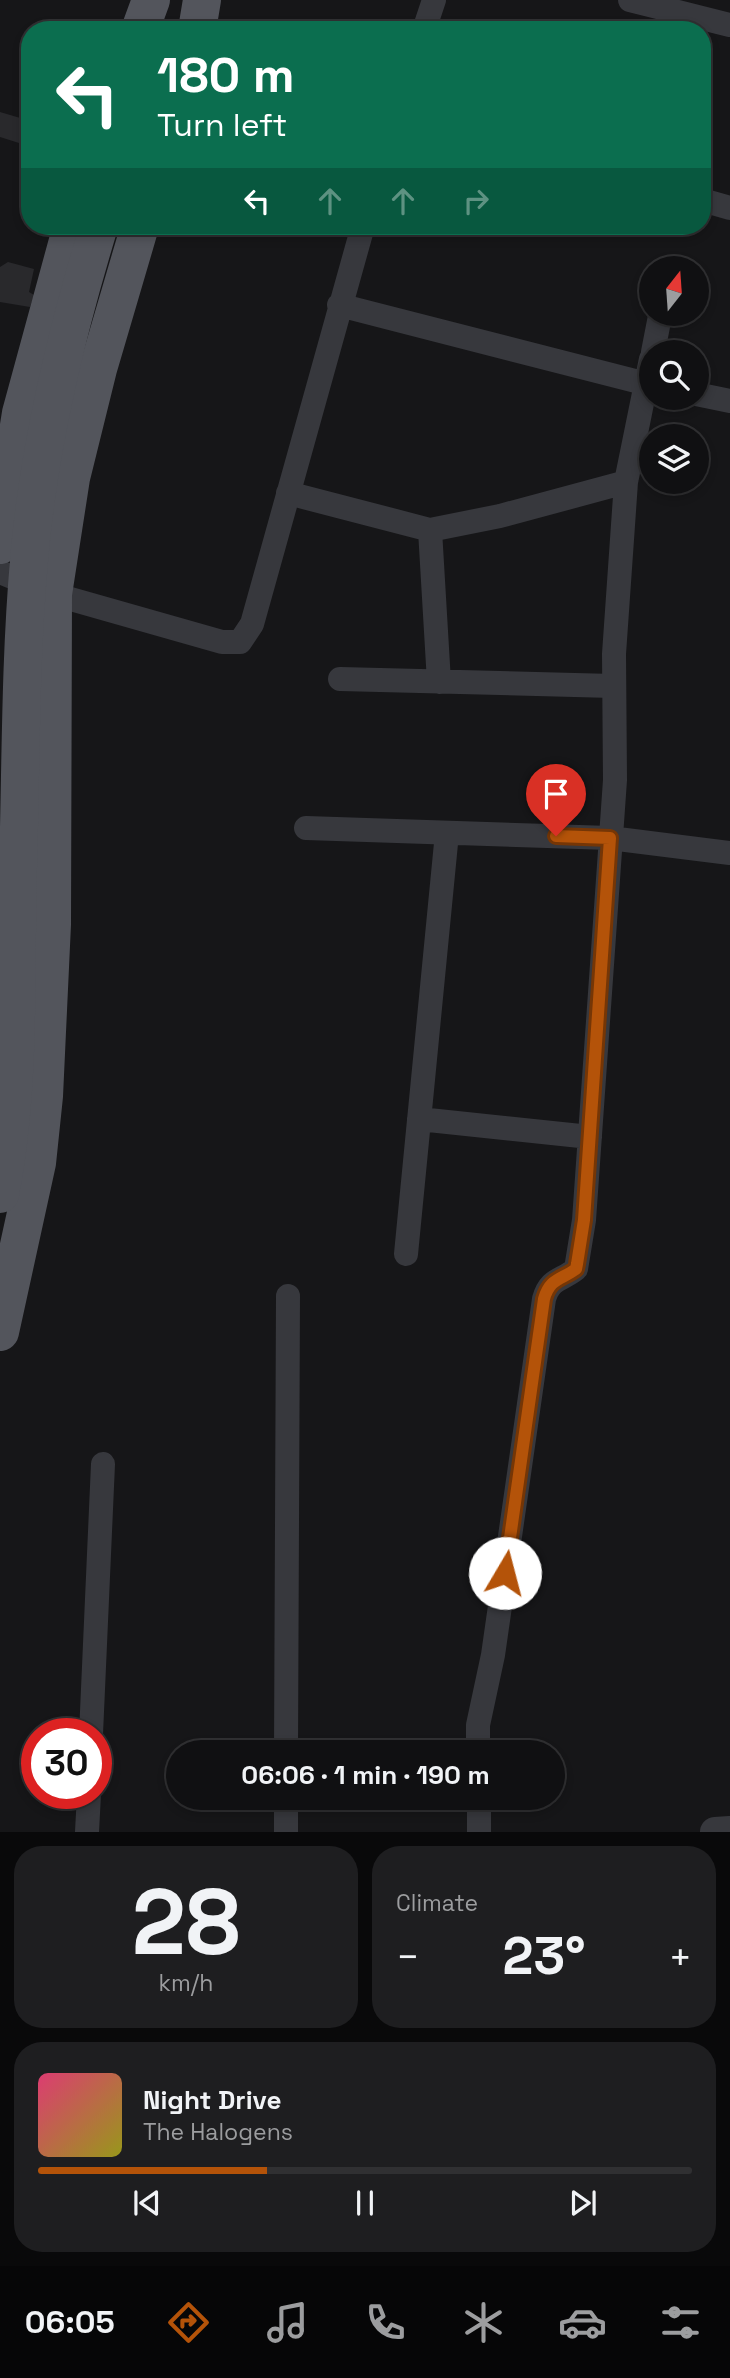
<!DOCTYPE html>
<meta charset="utf-8">
<style>
:root{--surface:#101012;--page:#1e1e20;--text:#f1f3f6;--muted:#9c9d9f;--line:#303032;--accent:#b45309}
body{margin:0;font-family:"Space Grotesk",sans-serif;background:var(--page);color:var(--text);height:100vh;display:flex;flex-direction:column;font-size:26px;white-space:nowrap}
*{box-sizing:border-box;margin:0}
p{font-size:23px;color:var(--muted)}
.icon{flex:none;width:38px;height:38px;fill:none;stroke:currentColor;stroke-width:2;stroke-linecap:round;stroke-linejoin:round}
.map{position:relative;height:1832px;overflow:hidden}
.panel{display:flex;flex-direction:column;gap:14px;padding:14px;background:#09090a;flex:1}
.panel>*{flex:none}
.guide{position:absolute;left:21px;top:21px;width:690px;height:214px;border-radius:28px;box-shadow:0 4px 10px #0003,0 0 0 2px var(--line);background:#0b6e4f;color:#fff;overflow:hidden}
.needle{width:46px;rotate:17deg}
.controls{position:absolute;left:639px;top:256px;display:grid;gap:14px}
.controls a{display:grid;place-items:center;width:70px;height:70px;border-radius:50%;background:var(--surface);box-shadow:0 4px 10px #0003,0 0 0 2px var(--line);font-size:35px}
.speed{position:absolute;left:21px;top:1718px;display:flex;gap:14px;font-size:35px;font-weight:700;text-align:center}
.speed>*{display:grid;place-content:center;width:91px;height:91px;border-radius:50%;background:var(--surface);box-shadow:0 4px 10px #0003,0 0 0 2px var(--line);line-height:1}
.speed .limit{border:10px solid #d22;background:#fff;color:#111}
.pin{position:absolute;display:grid;place-items:center;width:60px;height:60px;color:#fff;margin:-72px -30px;border-radius:50% 50% 50% 0;rotate:-45deg;box-shadow:0 0 7px #0007}
.pin .icon{rotate:45deg}
.me{position:absolute;width:77px;margin:-38px;rotate:8deg;stroke-linejoin:round;filter:drop-shadow(0 0 5px #0008)}
.turn{display:flex;align-items:center;gap:24px;height:147px;padding:0 21px;font-size:32px}
.turn .icon{width:91px;height:91px;stroke-width:2.5}
.turn b{display:block;font-size:49px;line-height:60px}
.lanes{display:flex;align-items:center;height:66px;padding:0 21px;background:#0003;justify-content:center;gap:35px;direction:ltr}
.lanes .off{opacity:.35}
.big{font-size:52px;font-weight:700;line-height:1.1}
.panel .widget{flex:1;display:flex;flex-direction:column;justify-content:center;gap:10px;min-width:0;padding:0 24px;border-radius:28px;background:var(--page)}
.panel .dial{align-items:center;gap:0}
.dial b{font-size:91px;line-height:1}
.song{display:flex;align-items:center;gap:21px}
.cover{width:84px;height:84px;border-radius:10px;background:linear-gradient(135deg,hsl(340 70% 55%),hsl(60 70% 35%))}
.played{height:7px;border-radius:4px;background:linear-gradient(90deg,var(--accent) 35%,var(--line) 35%)}
.keys{display:flex;justify-content:space-around;direction:ltr}
.heat{display:flex;justify-content:space-between;align-items:center;font-size:38px;direction:ltr}
.panel .tiles{flex:1;display:grid;gap:14px;grid-template-columns:1fr 1fr}
.widget:last-child{grid-column:span 2}
.trip{position:absolute;left:166px;top:1740px;width:399px;height:70px;border-radius:35px;background:var(--surface);box-shadow:0 4px 10px #0003,0 0 0 2px var(--line);font-weight:700;line-height:70px;text-align:center}
.menu{display:flex;height:112px;justify-content:space-around;align-items:center;background:#060607;color:var(--muted)}
.menu .icon{width:49px;height:49px}
.menu .selected{color:var(--accent)}
.menu b{font-size:32px;color:var(--text)}
.map>svg:first-child{display:block}
</style>
<div class="map">
<svg width="730" height="1832" viewBox="0 0 730 1832">
<rect width="100%" height="100%" fill="#161618"/>
<path fill="#29292c" d="M 0,112 L 27,120 L 19,143 L 0,137 Z
M 30,119 L 30,148 L 20,145 Z
M 8,262 L 34,269 L 29,292 L 34,295 L 30,307 L 0,302 L 0,267 Z"/>
<g fill="none" stroke-linecap="round" stroke-linejoin="round">
<path stroke="#37383d" stroke-width="24" d="M 630,0 L 730,25
M 424,30 L 434,0
M 702,200 L 730,208
M 339,305 L 651,385
M 653,352 L 660,316
M 696,394 L 730,401
M 288,493 L 430,530 L 500,516 L 626,482
M 430,530 L 439,682
M 0,572 L 53,594 L 222,642 L 240,642 L 252,624 L 363,226
M 340,679 L 613,686
M 306,828 L 610,838 L 730,853
M 419,1119 L 590,1137
M 406,1254 L 447,833
M 91,1734 L 103,1464
M 286,1752 L 288,1296
M 478,1752 L 478,1725 L 493,1655 L 544,1299 C 550,1278 561,1281 576,1269 L 584,1220 L 615,780 L 614,654 L 626,482 L 651,359
M 479,1797 L 479,1832
M 87,1832 L 89,1794
M 286,1832 L 286,1797"/>
<path stroke="#37383d" stroke-width="30" d="M 715,1832 L 730,1831"/>
<path stroke="#53555c" stroke-width="38" d="M 140,30 L 151,0
M 197,30 L 202,0
M 0,545 L 21,413 L 72,226
M 0,1332 L 37,1163 L 44,1096 L 52,924 L 53,594 L 71,478 L 98,369 L 140,226"/>
<path stroke="#53555c" stroke-width="38" d="M 0,1194 C 21,1086 15,976 18,867 C 21,766 20,663 29,561 C 38,448 66,334 99,226"/>
</g>
<g fill="none" stroke-linecap="round" stroke-linejoin="round">
<defs>
<path id="route" d="M 505,1573 L 544,1299 C 550,1278 561,1280 576,1269 L 577,1264 L 584,1220 L 610,838 L 556,836"/>
</defs>
<use href="#route" stroke="#753606" stroke-width="18"/>
<use href="#route" stroke="#b45309" stroke-width="12"/>
</g>
</svg>
<div class="controls">
<a><svg class="needle" viewBox="-14 -14 28 28"><path d="M0-13l5 13h-10z" fill="#e53935"/><path d="M0 13l5-13h-10z" fill="#9c9d9f"/></svg></a>
<a><svg class="icon" aria-label="search" viewBox="0 0 24 24"><circle cx="10" cy="10" r="6"/><path d="M15 15l6 6"/></svg></a>
<a><svg class="icon" aria-label="layers" viewBox="0 0 24 24"><path d="M12 4l9 5-9 5-9-5zM3 14l9 5 9-5"/></svg></a>
</div>
<div class="speed"><div class="limit">30</div></div>
<div class="pin" style="left:556px;top:836px;background:#d93025"><svg class="icon" aria-label="arrive" viewBox="0 0 24 24"><path d="M6 21V4h12l-3 4 3 4H6"/></svg></div>
<svg class="me" style="left:505px;top:1573px" viewBox="-20 -20 40 40"><circle r="19" fill="#fff"/><path d="M0-13L10 11 0 6-10 11z" fill="#b45309"/></svg>
<div class="trip">06:06 · 1 min · 190 m</div>
<div class="guide">
<div class="turn"><svg class="icon" aria-label="left" viewBox="0 0 24 24"><path d="M17 20v-9H6M10 6l-5 5 5 5"/></svg><div><b>180 m</b>Turn left</div></div>
<div class="lanes"><svg class="icon" aria-label="left" viewBox="0 0 24 24"><path d="M17 20v-9H6M10 6l-5 5 5 5"/></svg><svg class="icon off" aria-label="ahead" viewBox="0 0 24 24"><path d="M12 20V5M6 11l6-6 6 6"/></svg><svg class="icon off" aria-label="ahead" viewBox="0 0 24 24"><path d="M12 20V5M6 11l6-6 6 6"/></svg><svg class="icon off" aria-label="right" viewBox="0 0 24 24"><path d="M7 20v-9h11M14 6l5 5-5 5"/></svg></div>
</div>
</div>
<section class="panel">
<div class="tiles">
<div class="widget dial"><b>28</b><p>km/h</p></div>
<div class="widget"><p>Climate</p>
<div class="heat"><a>−</a><b class="big">23°</b><a>+</a></div>
</div>
<div class="widget">
<div class="song"><i class="cover"></i><div><b>Night Drive</b><p>The Halogens</p></div></div>
<div class="played"></div>
<div class="keys"><svg class="icon" aria-label="previous" viewBox="0 0 24 24"><path d="M18 5L8 12l10 7zM5 5v14"/></svg><svg class="icon" aria-label="pause" viewBox="0 0 24 24"><path d="M8 5v14M16 5v14"/></svg><svg class="icon" aria-label="next" viewBox="0 0 24 24"><path d="M6 5l10 7-10 7zM19 5v14"/></svg></div>
</div>
</div>
</section>
<nav class="menu">
<b>06:05</b>
<svg class="icon selected" aria-label="directions" viewBox="0 0 24 24"><path d="M12 3l9 9-9 9-9-9zM9 14v-3h6M13 9l2 2-2 2"/></svg>
<svg class="icon" aria-label="music" viewBox="0 0 24 24"><path d="M9 18V5l10-2v13"/><circle cx="6" cy="18" r="3"/><circle cx="16" cy="16" r="3"/></svg>
<svg class="icon" aria-label="phone" viewBox="0 0 24 24"><path d="M5 4h4l2 5-3 2q2 4 5 5l2-3 5 2v4C11 20 4 13 5 4z"/></svg>
<svg class="icon" aria-label="climate" viewBox="0 0 24 24"><path d="M12 3v18M4 7l16 10M4 17L20 7"/></svg>
<svg class="icon" aria-label="car" viewBox="0 0 24 24"><path d="M5 17H2v-5l4-1 3-4h7l3 4 3 1v5h-3M9 17h6M6 11h13"/><circle cx="7" cy="17" r="2"/><circle cx="17" cy="17" r="2"/></svg>
<svg class="icon" aria-label="filters" viewBox="0 0 24 24"><path d="M4 7h16M4 17h16"/><circle cx="9" cy="7" r="2"/><circle cx="15" cy="17" r="2"/></svg>
</nav>
